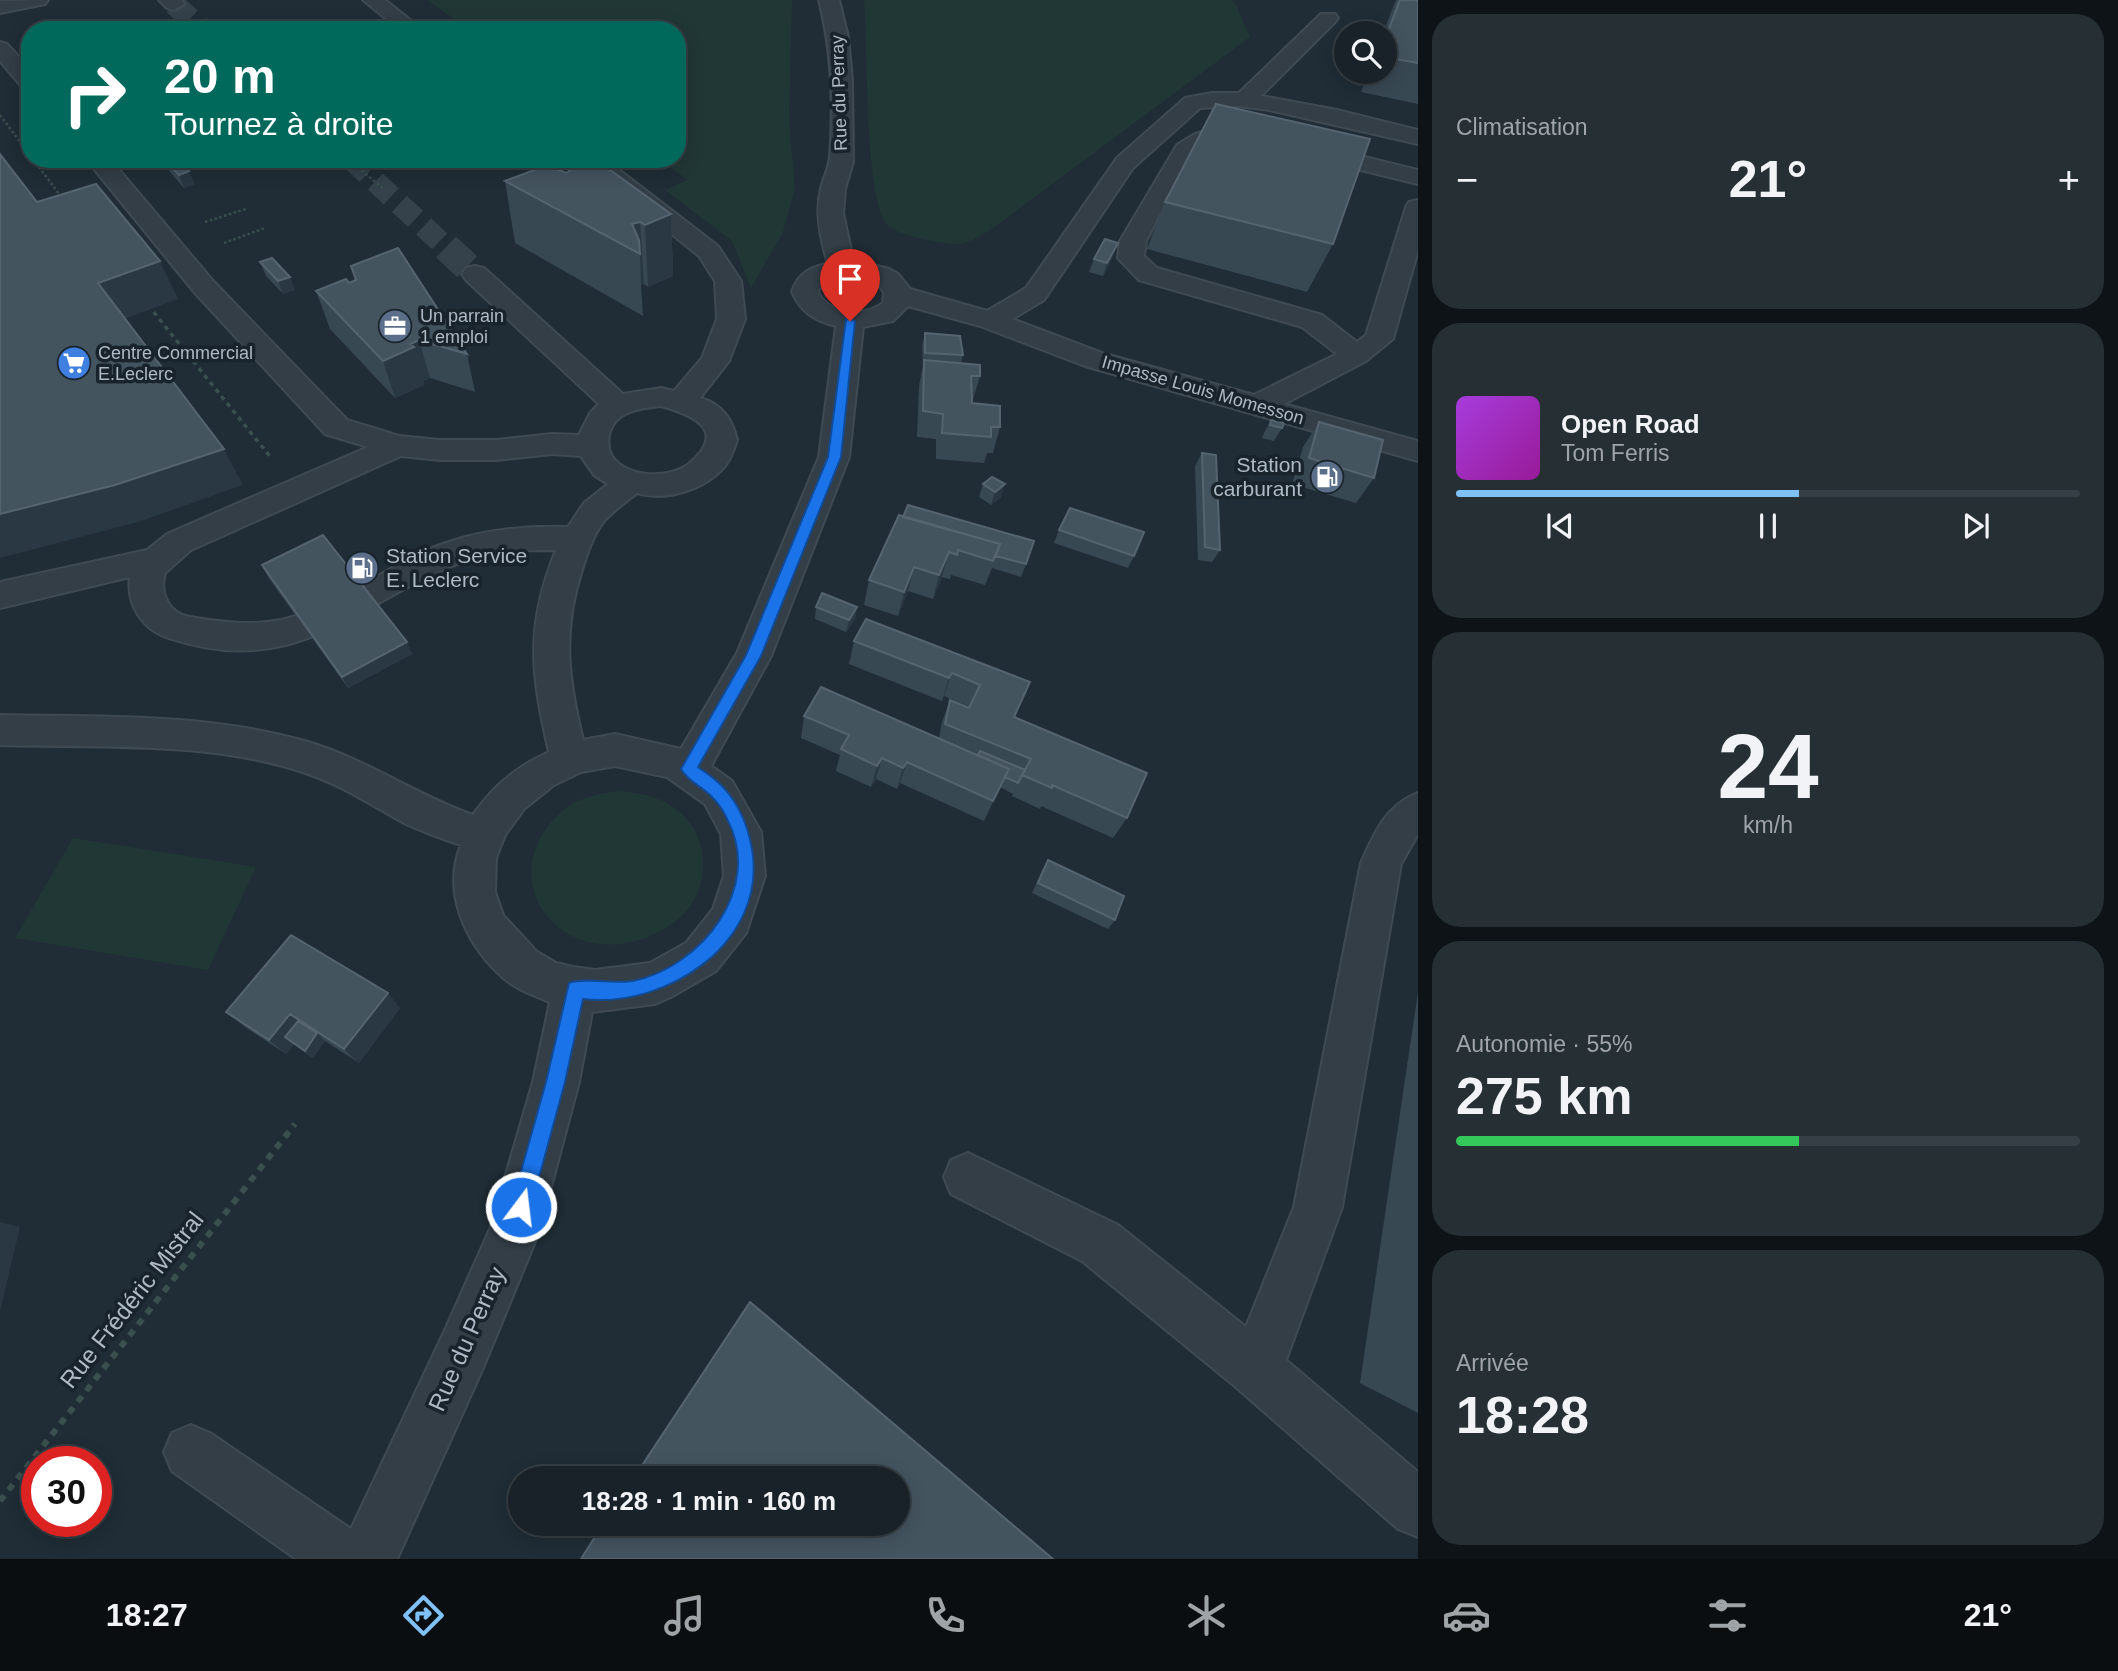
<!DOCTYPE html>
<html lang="fr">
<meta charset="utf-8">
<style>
:root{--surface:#182228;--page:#252f34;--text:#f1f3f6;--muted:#9fa4a8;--line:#363f45;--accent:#7fc0f6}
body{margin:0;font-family:Arial,sans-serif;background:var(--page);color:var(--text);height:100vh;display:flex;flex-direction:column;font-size:26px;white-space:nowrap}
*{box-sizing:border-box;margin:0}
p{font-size:23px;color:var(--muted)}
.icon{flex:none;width:38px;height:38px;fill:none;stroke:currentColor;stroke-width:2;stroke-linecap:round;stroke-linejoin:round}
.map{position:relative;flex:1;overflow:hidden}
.panel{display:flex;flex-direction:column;gap:14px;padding:14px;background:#0d1316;width:700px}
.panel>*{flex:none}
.guide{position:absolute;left:21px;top:21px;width:665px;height:147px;border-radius:28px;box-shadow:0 4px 18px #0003,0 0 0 2px var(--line);background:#00695c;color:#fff;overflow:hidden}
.tools{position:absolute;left:1334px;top:21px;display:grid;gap:14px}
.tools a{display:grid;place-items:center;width:63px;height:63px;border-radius:50%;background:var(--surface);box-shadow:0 4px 18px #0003,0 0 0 2px var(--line);font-size:35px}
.speed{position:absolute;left:21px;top:1446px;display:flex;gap:14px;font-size:35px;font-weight:700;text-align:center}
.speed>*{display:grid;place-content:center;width:91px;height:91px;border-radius:50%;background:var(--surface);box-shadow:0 4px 18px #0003,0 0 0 2px var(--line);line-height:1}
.speed .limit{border:10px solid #d22;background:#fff;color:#111}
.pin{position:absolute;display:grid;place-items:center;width:60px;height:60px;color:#fff;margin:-72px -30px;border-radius:50% 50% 50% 0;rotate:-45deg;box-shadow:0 0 7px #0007}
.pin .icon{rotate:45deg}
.me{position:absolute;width:77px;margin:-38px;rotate:15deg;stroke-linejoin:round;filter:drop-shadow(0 0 5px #0008)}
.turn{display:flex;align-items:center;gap:24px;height:147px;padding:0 28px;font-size:32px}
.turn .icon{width:91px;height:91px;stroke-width:2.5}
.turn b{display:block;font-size:49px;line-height:60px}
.big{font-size:52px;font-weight:600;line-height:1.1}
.panel .tile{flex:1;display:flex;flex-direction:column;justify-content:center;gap:10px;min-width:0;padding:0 24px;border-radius:28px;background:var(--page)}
.panel .dial{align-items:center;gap:0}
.dial b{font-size:91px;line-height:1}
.song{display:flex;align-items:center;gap:21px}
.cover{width:84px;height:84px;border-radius:10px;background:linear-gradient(135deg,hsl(280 70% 55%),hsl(300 70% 35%))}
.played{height:7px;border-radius:4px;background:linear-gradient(90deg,var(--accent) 55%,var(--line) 55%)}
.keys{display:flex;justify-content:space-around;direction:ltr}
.heat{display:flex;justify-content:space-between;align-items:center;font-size:38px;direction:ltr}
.charge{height:10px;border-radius:5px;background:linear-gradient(90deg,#34c759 55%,var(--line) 0)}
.trip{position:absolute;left:508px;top:1466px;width:402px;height:70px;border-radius:35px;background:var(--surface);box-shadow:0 4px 18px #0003,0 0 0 2px var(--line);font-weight:600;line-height:70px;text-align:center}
.tabs{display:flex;height:112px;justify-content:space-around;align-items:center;background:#0a0e10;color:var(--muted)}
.tabs .icon{width:49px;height:49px}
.tabs .current{color:var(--accent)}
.tabs b{font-size:32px;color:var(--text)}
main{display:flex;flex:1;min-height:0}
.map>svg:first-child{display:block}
</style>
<main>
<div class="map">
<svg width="1418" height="1559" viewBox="0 0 1418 1559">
<rect width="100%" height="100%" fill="#202d36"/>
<path fill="#213736" d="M 427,0 L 792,0 L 789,122 L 795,188 L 783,232 L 751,288 L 732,241 L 665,190 L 688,180 L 658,159 L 677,159 L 677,30 L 470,30 Z
M 864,0 L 1230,0 L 1235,3 L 1250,37 L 989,231 C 980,235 968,244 959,244 C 946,245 895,235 887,225 C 864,197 868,43 864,0 Z
M 619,791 C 638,793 654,795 670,805 C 707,826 714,879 687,910 C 652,950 579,961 544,912 C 518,876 535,829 569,806 C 585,796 602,793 619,791 Z
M 73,838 L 256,867 L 208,970 L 15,938 Z"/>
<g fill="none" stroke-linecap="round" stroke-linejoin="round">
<path stroke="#35424b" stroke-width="22" stroke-dasharray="22 11" stroke-linecap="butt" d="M 174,4 L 203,30
M 351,159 L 448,249"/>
<path stroke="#35424b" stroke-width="29" stroke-dasharray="29 15" stroke-linecap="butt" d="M 446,247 L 475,274"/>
<defs>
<path id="minor" d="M 48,0 L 45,4 L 0,13 L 0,1 Z
M 159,0 L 181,0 L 184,4 L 174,10 L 167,8 Z
M 363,0 L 385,0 L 423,30 L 400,30 Z
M 819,0 L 839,0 L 848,37 L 852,80 L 853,162 L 845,189 L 843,213 L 853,260 L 889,269 L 898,274 L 910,289 L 987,311 L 1026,288 L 1117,158 L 1185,98 L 1212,93 L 1239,93 L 1321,14 L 1335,14 L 1338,18 L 1335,22 L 1261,96 L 1337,110 L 1418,130 L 1418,144 L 1269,110 L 1238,106 L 1200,108 L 1133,168 L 1044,300 L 1012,319 L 1105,354 L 1254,395 L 1337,354 L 1302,327 L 1139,280 L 1118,258 L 1120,241 L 1177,145 L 1195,134 L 1229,125 L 1254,131 L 1257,136 L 1254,141 C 1239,144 1227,137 1212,144 C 1184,155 1161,214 1146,241 L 1144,256 L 1157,268 L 1322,315 L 1357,342 L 1366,335 L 1406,207 L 1409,202 L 1418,200 L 1418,250 L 1393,339 L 1366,361 L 1284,404 L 1418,441 L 1418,461 L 1085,366 L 980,326 L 908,306 L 893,321 L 863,327 L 849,457 L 771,656 L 711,766 L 732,781 L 761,832 L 765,876 L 746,933 L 716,971 L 671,997 L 655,1004 L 592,1012 L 579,1082 L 539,1232 L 483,1368 L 397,1559 L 296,1559 L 172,1471 L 164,1452 L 172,1433 L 191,1425 L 210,1433 L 351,1529 L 445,1330 L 490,1229 L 533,1082 L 550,1002 C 532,995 512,988 498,973 C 465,941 442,891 461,845 C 442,839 424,832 406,824 C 375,807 345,787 311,775 C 214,740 102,748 0,745 L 0,715 C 103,717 208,713 308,742 C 366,759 416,795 473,815 C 493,786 517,766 549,752 C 531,674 525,626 556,550 C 527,550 495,550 467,560 C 358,600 300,682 169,638 C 143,630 126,605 130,577 L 0,608 L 0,582 L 147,550 L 167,534 L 368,447 L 325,434 L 195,293 L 86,159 L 110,159 L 213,281 L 347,420 L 399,436 L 440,440 L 496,440 L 552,434 L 579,435 L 590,413 L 599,404 L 466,280 L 462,274 L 466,268 L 475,266 L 484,268 L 623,394 L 661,388 L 674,391 L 702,358 L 717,319 L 715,281 L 699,256 L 579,159 L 605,159 L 718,246 L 741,281 L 745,319 L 729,361 L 700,398 C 722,404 732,419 737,440 C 734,449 731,459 725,466 C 706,489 666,502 637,493 C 626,502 614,510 604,521 C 593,535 587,554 582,570 C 562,632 568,678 583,740 L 615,734 L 681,749 L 737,653 L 819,457 L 836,326 C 815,321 801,312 792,292 C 798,273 810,268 828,263 C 820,239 815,213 821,188 C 824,177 829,168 830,157 C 834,104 832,51 819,0 ZM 843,275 C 858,276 878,278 884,293 L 883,303 C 864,317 829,315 818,292 C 822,280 832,278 843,275 ZM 661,406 C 693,415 728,430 690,463 C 671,479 627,479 612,456 C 608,450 608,442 609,435 C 614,411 641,408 661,406 ZM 552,454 L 581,456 L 594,475 L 608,484 L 584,503 L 568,527 C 526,526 485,529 446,543 C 389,562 340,607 281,620 C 251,626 220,622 190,617 C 169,614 159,593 165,573 L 191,550 L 401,456 L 440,460 L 496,460 ZM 615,766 L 667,777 L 705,804 L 721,834 L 724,876 L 713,909 L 686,943 L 650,963 L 595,970 L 573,967 L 556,963 L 537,952 L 503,915 L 495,892 L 496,858 L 505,835 L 524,809 L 554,785 L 581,772 Z
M 0,42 L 7,44 L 30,69 L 30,88 L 22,87 L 0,61 Z
M 1311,144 L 1418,170 L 1418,184 L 1303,156 L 1299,151 L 1303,146 Z
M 1418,793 L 1418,834 L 1401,864 L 1342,1207 L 1286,1360 L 1418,1472 L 1418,1537 L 1398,1529 L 1237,1388 L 1082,1261 L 951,1194 L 944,1177 L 951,1160 L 968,1153 L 1118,1225 L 1246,1327 L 1294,1207 L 1361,863 C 1374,833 1386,805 1418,793 Z"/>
</defs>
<use href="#minor" stroke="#3f4a53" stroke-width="4"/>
<path stroke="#3a504e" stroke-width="2.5" stroke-dasharray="2.5 2.5" stroke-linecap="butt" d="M 338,30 L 351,26
M 0,115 L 30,155
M 33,159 L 62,198
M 354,164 L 385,190
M 205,222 L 246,209
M 224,243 L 265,228"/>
<path stroke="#3a504e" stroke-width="3.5" stroke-dasharray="4.5 4.5" stroke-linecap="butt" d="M 148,305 L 272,459"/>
<path stroke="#3a504e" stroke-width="6" stroke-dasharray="7 7" stroke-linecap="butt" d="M 0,1501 L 295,1124"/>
<use href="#minor" fill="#333e47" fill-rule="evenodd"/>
</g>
<path fill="#384853" d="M 1396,0 L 1418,0 L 1418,104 L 1361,92 L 1369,72 L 1384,72 L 1384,33 L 1383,33 Z
M 164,159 L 189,171 L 194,184 L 184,188 L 170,172 Z
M 568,168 L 671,214 L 673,276 L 648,287 L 644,284 L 641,285 L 643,316 L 515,243 L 505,181 L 566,173 L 568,171 Z
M 1165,202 L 1333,244 L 1307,292 L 1147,249 Z
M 1118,243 L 1113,256 L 1103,276 L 1089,272 L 1094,259 Z
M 260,262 L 295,290 L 283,294 L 266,276 Z
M 349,283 L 467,354 L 475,392 L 430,378 L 423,381 L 424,385 L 395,398 L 330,329 L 316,291 Z
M 925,333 L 963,355 L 961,363 L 980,376 L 972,403 L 1000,427 L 993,453 L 987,453 L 984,463 L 936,459 L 936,439 L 917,437 L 919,386 L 923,366 L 922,346 Z
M 1271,420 L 1282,428 L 1274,441 L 1262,438 L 1264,433 Z
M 1319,422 L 1374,478 L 1356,503 L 1292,484 L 1303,447 Z
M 1202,453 L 1220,550 L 1212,562 L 1198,560 L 1195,466 Z
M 992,477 L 1001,497 L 991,505 L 979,497 L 983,484 Z
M 903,517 L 1026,564 L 1021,577 L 992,568 L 985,585 L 951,575 L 950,579 L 942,577 L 933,599 L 908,591 L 898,616 L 864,605 L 869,580 Z
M 1059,530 L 1134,556 L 1128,568 L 1054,543 Z
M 262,565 L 412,654 L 348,688 L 268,577 Z
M 816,607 L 857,607 L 855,619 L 846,632 L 815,619 Z
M 854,641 L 1030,682 L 1014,717 L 1127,818 L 1113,838 L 1041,806 L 1040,809 L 1012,796 L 1017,786 L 1013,794 L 1000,787 L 984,821 L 900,783 L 897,789 L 876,779 L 871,787 L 836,771 L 840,755 L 801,738 L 804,716 L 939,738 L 942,722 L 950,700 L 969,708 L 970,707 L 944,696 L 942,701 L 849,664 Z
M 1048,860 L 1115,920 L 1108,929 L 1032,893 L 1042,870 Z
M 1418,992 L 1418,1413 L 1360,1383 Z
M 400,1008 L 359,1063 L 325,1041 L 313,1058 L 294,1044 L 286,1054 L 245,1027 L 226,1012 Z"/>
<path fill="#293842" d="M 189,171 L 194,184 L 184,188 L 179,175 Z
M 671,214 L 673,276 L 648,287 L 645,225 Z
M 640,222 L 644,284 L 641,285 L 640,254 L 632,224 Z
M 1118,243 L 1113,256 L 1103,276 L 1107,263 Z
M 160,261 L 178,299 L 119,321 L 98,283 Z
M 290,277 L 295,290 L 283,294 L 278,281 Z
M 419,340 L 430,378 L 423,381 L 424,385 L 395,398 L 383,361 L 410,344 Z
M 224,449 L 243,485 L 138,522 L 0,558 L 0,514 Z
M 1005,484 L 1001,497 L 991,505 L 995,492 Z
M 949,552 L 942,577 L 933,599 L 939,575 Z
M 914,567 L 908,591 L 898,616 L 904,592 Z
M 857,607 L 855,619 L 846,632 L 849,620 Z
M 407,642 L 412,654 L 348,688 L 342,677 Z
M 952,673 L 944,696 L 942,701 L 949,678 Z
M 882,758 L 876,779 L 871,787 L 877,766 Z
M 907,762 L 900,783 L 897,789 L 903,768 Z
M 388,993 L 400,1008 L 359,1063 L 344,1049 Z
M 290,1014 L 306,1029 L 285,1037 L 294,1044 L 286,1054 L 269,1040 Z
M 317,1033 L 325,1041 L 313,1058 L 305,1051 Z
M 0,1222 L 20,1227 L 0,1311 Z"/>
<path fill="#44545f" stroke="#55646f" stroke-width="2" d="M 1400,0 L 1418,0 L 1418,63 L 1384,57 L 1384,42 Z
M 1216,104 L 1370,139 L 1333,244 L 1165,202 Z
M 0,154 L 37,202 L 96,184 L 160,261 L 98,283 L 224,449 L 115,485 L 0,514 Z
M 164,159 L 178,159 L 189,171 L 179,175 Z
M 590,159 L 595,159 L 671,214 L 645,225 L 640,222 L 632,224 L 639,240 L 640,254 L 505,181 L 547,165 L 566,173 L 571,170 L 568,168 Z
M 1105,239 L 1118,243 L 1107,263 L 1094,259 Z
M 398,248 L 467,354 L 419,340 L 410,344 L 414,347 L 383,361 L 316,291 L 346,279 L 349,283 L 356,280 L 351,266 Z
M 272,258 L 290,277 L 278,281 L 260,262 Z
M 925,333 L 960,336 L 963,355 L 925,353 Z
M 924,360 L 980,365 L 980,376 L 971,376 L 972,403 L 1000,406 L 1000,427 L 991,427 L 991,437 L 942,433 L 943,414 L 923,411 Z
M 1271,420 L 1284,423 L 1282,428 L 1270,425 Z
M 1319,422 L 1383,440 L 1374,478 L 1309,458 Z
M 1202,453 L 1216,455 L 1220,550 L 1205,547 Z
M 992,477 L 1005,484 L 995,492 L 983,484 Z
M 908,505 L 1034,541 L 1026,564 L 996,556 L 1000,544 L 903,517 Z
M 1070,508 L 1144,532 L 1134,556 L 1059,530 Z
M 899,515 L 1000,544 L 993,561 L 958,550 L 957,555 L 949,552 L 939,575 L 914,567 L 904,592 L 869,580 Z
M 323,535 L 407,642 L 342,677 L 262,565 Z
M 822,593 L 857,607 L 849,620 L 816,607 Z
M 866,619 L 1030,682 L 1014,717 L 1147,773 L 1127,818 L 1052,785 L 1052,788 L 1022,775 L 1031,759 L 945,724 L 950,700 L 969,708 L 980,685 L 952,673 L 949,678 L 854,641 Z
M 821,687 L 1009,769 L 993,801 L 907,762 L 903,768 L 882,758 L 877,766 L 841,749 L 849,735 L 804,716 Z
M 980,751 L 1025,770 L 1018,783 L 1005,777 L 1009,769 L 978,755 Z
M 1048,860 L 1124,896 L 1115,920 L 1038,883 Z
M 291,935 L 388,993 L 344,1049 L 290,1014 L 269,1040 L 226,1012 Z
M 298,1021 L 317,1033 L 305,1051 L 285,1037 Z
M 750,1302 L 1053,1559 L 581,1559 L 603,1524 L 898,1524 L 898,1479 L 633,1479 Z"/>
<path fill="#1a73e8" stroke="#114b97" stroke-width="2" d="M 846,319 L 855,321 L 841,457 L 761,656 L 698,767 C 706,773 716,779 723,787 C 739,804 748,826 752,849 C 768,942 667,1009 583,999 L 565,1082 L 531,1207 L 528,1214 L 521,1217 L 514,1214 L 511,1207 L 546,1082 L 569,983 C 583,977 615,984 633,981 C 701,967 764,888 727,819 C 724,812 718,803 712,797 C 703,787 687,781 681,769 L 746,655 L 828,457 Z"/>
<defs>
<symbol id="office-disc" viewBox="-11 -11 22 22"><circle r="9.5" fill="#5c6f8a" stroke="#19232b"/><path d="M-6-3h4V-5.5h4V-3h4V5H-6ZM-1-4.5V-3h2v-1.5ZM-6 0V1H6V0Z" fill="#fff"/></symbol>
<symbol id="supermarket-disc" viewBox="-11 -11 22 22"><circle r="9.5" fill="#3f7fe0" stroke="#19232b"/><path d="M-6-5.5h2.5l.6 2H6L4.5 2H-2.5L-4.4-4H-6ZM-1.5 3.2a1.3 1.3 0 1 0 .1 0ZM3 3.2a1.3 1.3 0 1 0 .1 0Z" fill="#fff"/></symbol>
<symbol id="fuel-disc" viewBox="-11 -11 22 22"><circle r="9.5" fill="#5c6f8a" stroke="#19232b"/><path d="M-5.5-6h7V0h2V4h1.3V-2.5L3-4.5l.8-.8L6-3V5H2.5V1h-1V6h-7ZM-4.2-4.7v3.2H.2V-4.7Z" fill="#fff"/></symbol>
</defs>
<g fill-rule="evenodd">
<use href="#office-disc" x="376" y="307" width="38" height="38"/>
<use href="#supermarket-disc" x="55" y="344" width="38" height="38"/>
<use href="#fuel-disc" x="1308" y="458" width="38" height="38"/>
<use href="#fuel-disc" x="343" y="549" width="38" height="38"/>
</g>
<g text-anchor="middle" stroke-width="7" stroke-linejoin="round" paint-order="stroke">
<g font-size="18" fill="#adb9c4" stroke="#19232b">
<text transform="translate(839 93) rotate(-92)" y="6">Rue du Perray</text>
<text transform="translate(1203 390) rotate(16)" y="6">Impasse Louis Momesson</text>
</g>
<g font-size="18" fill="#adb9c4" stroke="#19232b" text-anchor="start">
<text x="420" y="322">Un parrain<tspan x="420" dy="21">1 emploi</tspan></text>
<text x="98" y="359">Centre Commercial<tspan x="98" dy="21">E.Leclerc</tspan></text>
</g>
<g font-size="21" fill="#adb9c4" stroke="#19232b" text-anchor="end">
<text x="1302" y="472">Station<tspan x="1302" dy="24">carburant</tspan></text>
<text x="386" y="563" text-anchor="start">Station Service<tspan x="386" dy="24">E. Leclerc</tspan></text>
</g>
<g font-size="24" fill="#adb9c4" stroke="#19232b">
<text transform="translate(132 1300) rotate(-52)" y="8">Rue Frédéric Mistral</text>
<text transform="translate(467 1339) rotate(-66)" y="8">Rue du Perray</text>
</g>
</g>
</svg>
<div class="tools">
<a><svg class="icon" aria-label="search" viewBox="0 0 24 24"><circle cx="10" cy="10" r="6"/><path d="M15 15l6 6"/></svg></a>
</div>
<div class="speed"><div class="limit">30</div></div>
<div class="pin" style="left:850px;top:321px;background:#d93025"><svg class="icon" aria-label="arrive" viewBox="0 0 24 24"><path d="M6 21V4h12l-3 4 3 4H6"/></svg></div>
<svg class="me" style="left:521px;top:1207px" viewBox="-20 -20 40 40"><circle r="17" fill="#1a73e8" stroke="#fff" stroke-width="3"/><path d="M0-11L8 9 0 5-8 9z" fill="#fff"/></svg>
<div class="trip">18:28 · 1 min · 160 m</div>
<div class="guide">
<div class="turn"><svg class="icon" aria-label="right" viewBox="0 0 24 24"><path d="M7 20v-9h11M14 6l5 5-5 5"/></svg><div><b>20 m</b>Tournez à droite</div></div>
</div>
</div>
<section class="panel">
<div class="tile"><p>Climatisation</p>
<div class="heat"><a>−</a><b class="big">21°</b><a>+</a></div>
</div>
<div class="tile">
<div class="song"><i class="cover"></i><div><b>Open Road</b><p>Tom Ferris</p></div></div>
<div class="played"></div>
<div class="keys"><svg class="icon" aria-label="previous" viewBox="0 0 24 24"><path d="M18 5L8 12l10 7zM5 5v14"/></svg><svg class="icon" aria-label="pause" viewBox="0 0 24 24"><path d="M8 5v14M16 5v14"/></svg><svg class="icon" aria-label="next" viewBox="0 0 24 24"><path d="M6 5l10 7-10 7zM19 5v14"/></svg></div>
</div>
<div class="tile dial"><b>24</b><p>km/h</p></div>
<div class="tile"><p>Autonomie · 55%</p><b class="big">275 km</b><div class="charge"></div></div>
<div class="tile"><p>Arrivée</p><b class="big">18:28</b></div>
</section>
</main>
<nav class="tabs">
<b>18:27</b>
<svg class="icon current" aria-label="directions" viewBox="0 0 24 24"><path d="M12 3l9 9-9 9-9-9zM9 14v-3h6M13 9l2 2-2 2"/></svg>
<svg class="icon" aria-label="music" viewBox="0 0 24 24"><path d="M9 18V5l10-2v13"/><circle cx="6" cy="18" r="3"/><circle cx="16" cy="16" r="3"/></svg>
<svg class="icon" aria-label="phone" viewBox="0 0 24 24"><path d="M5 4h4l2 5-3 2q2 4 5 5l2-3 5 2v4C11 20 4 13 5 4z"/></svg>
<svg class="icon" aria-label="climate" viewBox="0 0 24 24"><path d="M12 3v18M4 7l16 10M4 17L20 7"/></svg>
<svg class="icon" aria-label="car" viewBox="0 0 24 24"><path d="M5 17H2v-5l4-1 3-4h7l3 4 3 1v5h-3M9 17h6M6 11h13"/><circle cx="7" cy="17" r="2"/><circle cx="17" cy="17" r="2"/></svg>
<svg class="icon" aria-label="filters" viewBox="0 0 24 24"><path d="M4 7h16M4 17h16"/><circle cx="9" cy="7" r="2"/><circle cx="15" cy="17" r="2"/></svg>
<b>21°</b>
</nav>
